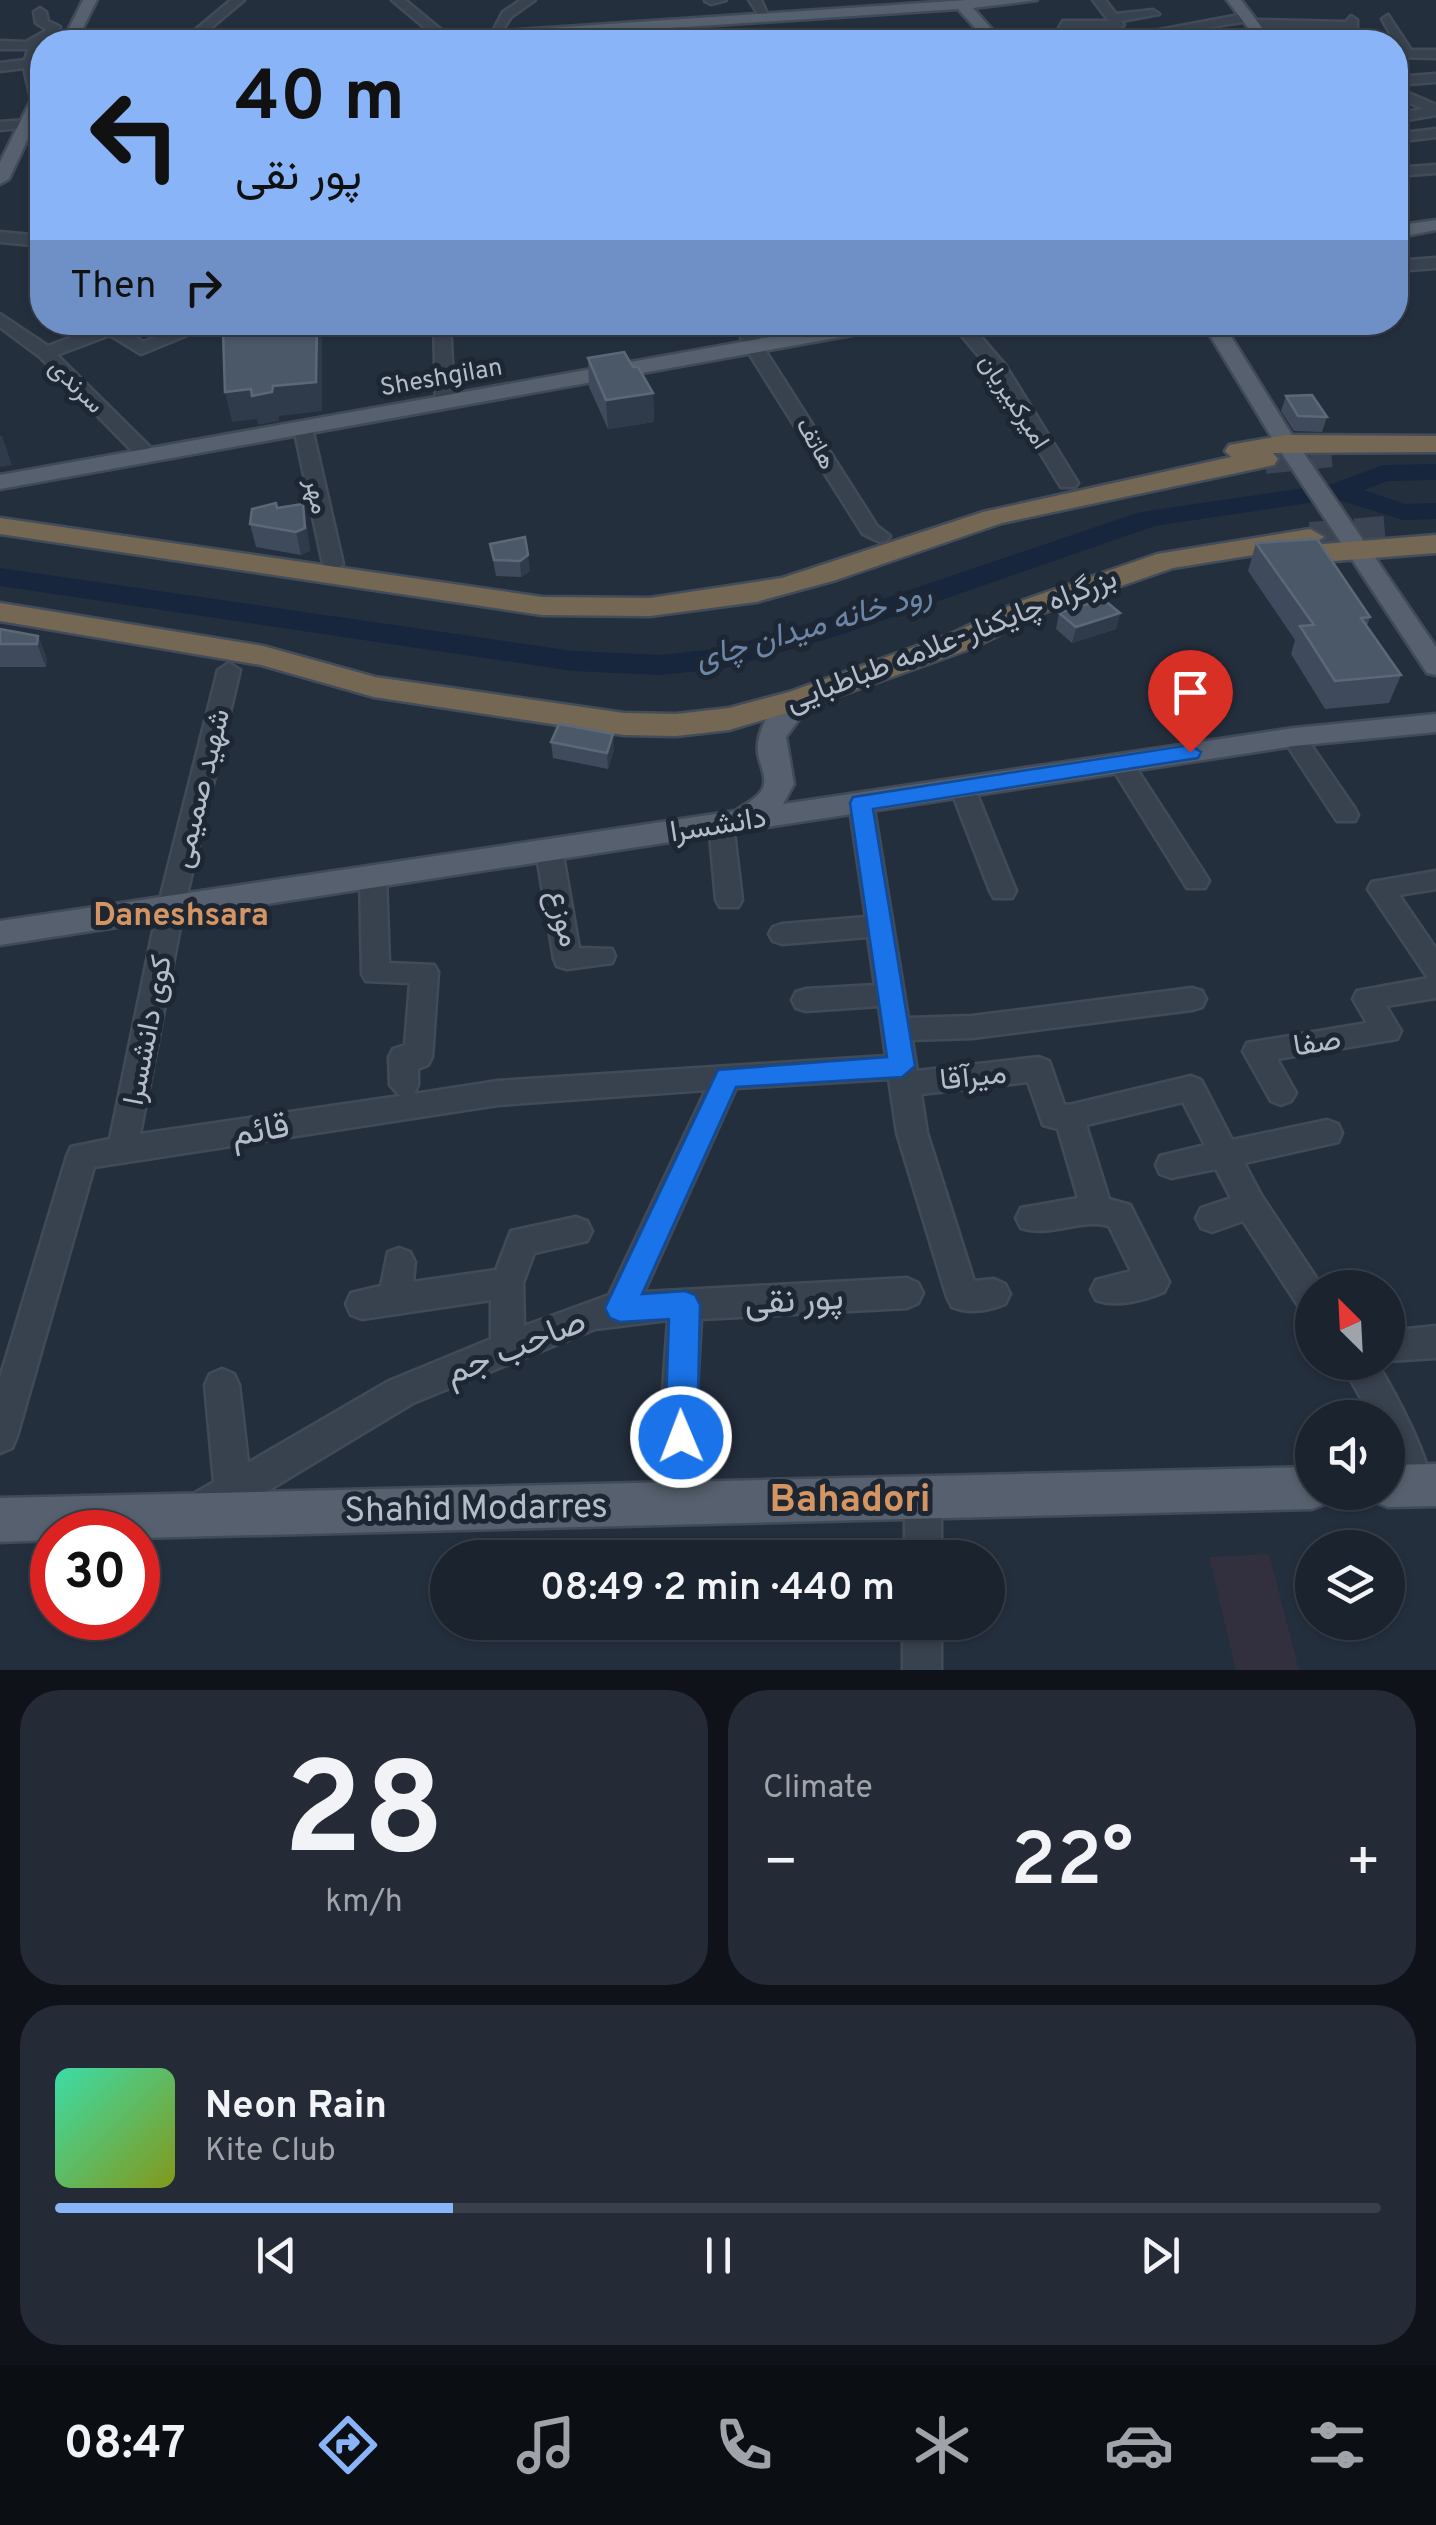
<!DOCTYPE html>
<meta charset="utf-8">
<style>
:root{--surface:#1b232e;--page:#242b36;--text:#f1f3f6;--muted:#a0a4aa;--line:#39404a;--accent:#8ab4f8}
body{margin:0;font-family:Overpass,Vazirmatn,sans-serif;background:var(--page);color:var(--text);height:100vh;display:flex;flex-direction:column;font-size:38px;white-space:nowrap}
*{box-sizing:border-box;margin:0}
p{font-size:32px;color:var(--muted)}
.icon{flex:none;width:55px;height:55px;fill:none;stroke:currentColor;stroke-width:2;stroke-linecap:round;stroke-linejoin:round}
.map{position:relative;height:1670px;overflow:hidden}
.details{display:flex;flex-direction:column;gap:20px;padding:20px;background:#0f1319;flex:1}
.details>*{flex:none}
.banner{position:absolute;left:30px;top:30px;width:1378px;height:305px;border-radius:40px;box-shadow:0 2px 8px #0004,0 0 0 2px var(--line);background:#8ab4f8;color:#111;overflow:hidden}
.needle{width:65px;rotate:336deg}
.tools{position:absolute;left:1295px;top:1270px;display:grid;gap:20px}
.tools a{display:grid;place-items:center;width:110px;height:110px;border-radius:50%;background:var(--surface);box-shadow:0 2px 8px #0004,0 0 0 2px var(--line);font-size:50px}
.speed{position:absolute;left:30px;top:1510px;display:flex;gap:20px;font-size:50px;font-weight:700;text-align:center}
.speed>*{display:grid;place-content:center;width:130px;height:130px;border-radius:50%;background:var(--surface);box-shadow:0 2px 8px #0004,0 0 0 2px var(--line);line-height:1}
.speed .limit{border:15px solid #d22;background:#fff;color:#111}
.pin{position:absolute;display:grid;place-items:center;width:85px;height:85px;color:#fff;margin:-102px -42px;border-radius:50% 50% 50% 0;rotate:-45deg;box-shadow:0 0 10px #0007}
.pin .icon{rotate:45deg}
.me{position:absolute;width:110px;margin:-55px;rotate:359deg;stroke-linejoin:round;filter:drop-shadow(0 0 8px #0008)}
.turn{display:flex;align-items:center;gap:35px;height:210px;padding:0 40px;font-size:45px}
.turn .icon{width:130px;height:130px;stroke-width:2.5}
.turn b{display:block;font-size:70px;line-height:85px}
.then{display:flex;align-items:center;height:95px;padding:0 40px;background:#0003;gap:20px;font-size:38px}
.big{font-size:75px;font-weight:600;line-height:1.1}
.details .widget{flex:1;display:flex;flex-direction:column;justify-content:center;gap:15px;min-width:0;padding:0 35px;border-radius:40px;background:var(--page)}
.details .dial{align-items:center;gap:0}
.dial b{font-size:130px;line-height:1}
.song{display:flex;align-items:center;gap:30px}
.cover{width:120px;height:120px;border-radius:15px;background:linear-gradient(135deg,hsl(160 70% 55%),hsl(70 70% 35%))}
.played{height:10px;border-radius:5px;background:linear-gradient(90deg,var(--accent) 30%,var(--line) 30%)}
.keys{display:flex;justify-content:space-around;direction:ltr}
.heat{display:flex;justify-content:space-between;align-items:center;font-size:55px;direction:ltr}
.details .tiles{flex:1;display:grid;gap:20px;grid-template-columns:1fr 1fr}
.widget:last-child{grid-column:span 2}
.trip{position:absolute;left:430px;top:1540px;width:575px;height:100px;border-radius:50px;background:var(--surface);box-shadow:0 2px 8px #0004,0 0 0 2px var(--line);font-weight:600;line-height:100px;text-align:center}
.dock{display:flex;height:160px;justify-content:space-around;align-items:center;background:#0b0e12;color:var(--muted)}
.dock .icon{width:70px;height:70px}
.dock .active{color:var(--accent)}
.dock b{font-size:45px;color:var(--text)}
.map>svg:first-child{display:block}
</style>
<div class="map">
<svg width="1436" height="1670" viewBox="0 0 1436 1670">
<rect width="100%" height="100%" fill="#242f3e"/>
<path fill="#32303f" d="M 1269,1554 L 1299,1670 L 1236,1670 L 1209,1557 Z"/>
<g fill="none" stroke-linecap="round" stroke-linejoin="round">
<path fill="#17263c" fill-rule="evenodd" d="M 1436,464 L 1436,480 L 1387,481 L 1364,490 L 1405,504 L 1436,503 L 1436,519 L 1403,520 L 1336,499 L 1155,526 L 837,636 L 725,668 L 662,675 L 573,671 L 0,586 L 0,568 L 573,651 L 662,655 L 723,648 L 815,622 L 1140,512 L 1332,484 L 1383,465 Z"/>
<path stroke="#3a4453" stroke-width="30" stroke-dasharray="30 15" stroke-linecap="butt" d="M 1265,459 L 1331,452
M 1310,537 L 1385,531"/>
<defs>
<path id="minor" d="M 231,0 L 244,0 L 194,42 L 181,42 Z
M 392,0 L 405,0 L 452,39 L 442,42 Z
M 521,0 L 535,0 L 511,17 L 497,39 L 489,39 L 503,12 Z
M 726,0 L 711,4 L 705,1 L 706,0 Z
M 749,0 L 761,0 L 770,20 L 762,20 Z
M 1093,0 L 1105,0 L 1116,14 L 1153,10 L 1159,14 L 1121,21 L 1124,25 L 1118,29 L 1059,28 L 1063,21 L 1109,21 Z
M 40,8 L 46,12 L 48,21 L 60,27 L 56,35 L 42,42 L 36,68 L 42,98 L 30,94 L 24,68 L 0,71 L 0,63 L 25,60 L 28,49 L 0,49 L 0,41 L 26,42 L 47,30 L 36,23 L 34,12 Z
M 1250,13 L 1254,20 L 1144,38 L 1138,34 Z
M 1388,15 L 1411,50 L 1436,50 L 1436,58 L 1395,57 L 1395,49 L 1399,49 L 1382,19 Z
M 1351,16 L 1357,20 L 1357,29 L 1256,28 L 1250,24 L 1256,20 L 1346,22 Z
M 670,20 L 678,20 L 688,42 L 676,42 Z
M 1436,74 L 1436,82 L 1395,85 L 1395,77 Z
M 1395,87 L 1436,105 L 1436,115 L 1395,122 L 1395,114 L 1423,109 L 1395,96 Z
M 27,120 L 34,124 L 32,127 L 0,130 L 0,122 Z
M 1436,129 L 1436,137 L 1395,142 L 1395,134 Z
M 1436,165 L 1436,173 L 1395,176 L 1395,168 Z
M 0,232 L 42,236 L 42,246 L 0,242 Z
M 1436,258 L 1436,268 L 1395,271 L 1395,261 Z
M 0,314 L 48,346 L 111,322 L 133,322 L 124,329 L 143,342 L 194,322 L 219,322 L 141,354 L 110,335 L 57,355 L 155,452 L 157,456 L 148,462 L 141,460 L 40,357 L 0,327 Z
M 434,322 L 450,322 L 454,403 L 445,408 L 436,403 Z
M 735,322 L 752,322 L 763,347 L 877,526 L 890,536 L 887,540 L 880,542 L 863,534 L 745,347 Z
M 950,322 L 968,322 L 1005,365 L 1078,483 L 1075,487 L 1061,487 L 989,368 Z
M 303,422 L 312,428 L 343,564 L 333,570 L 323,564 L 294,428 Z
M 229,663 L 240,670 L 184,907 L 140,1134 L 400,1096 L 390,1085 L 389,1057 L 393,1049 L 405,1045 L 410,983 L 366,981 L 362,974 L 360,877 L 373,868 L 386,877 L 389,963 L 434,965 L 438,972 L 432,1057 L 428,1065 L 418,1069 L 418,1085 L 414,1094 L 498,1081 L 886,1056 L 879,1006 L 806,1011 L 796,1008 L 792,1000 L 796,992 L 806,989 L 875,985 L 868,937 L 782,944 L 773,941 L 769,934 L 773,927 L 782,924 L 866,917 L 849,803 L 861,795 L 873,803 L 908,1018 L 972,1016 L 1192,988 L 1202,991 L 1206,999 L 1202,1007 L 1192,1010 L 972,1038 L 912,1040 L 917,1071 L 1039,1057 L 1049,1061 L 1064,1104 L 1069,1105 L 1191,1076 L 1201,1080 L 1232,1140 L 1327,1120 L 1338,1124 L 1342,1133 L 1338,1142 L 1244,1163 L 1261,1195 L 1323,1288 L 1312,1288 L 1312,1314 L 1301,1310 L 1243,1221 L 1212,1232 L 1201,1228 L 1196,1218 L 1201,1208 L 1231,1198 L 1216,1169 L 1171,1178 L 1160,1174 L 1156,1165 L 1160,1156 L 1205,1145 L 1183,1102 L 1086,1125 L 1109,1199 L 1130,1205 L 1169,1282 L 1164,1292 C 1145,1300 1116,1308 1096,1300 L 1091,1290 L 1096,1280 L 1131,1271 L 1109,1226 C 1080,1218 1049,1238 1021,1228 L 1016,1218 L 1021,1208 L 1078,1198 L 1058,1129 L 1043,1125 L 1028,1082 L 921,1094 L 927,1133 L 974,1281 L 994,1279 L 1005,1284 L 1010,1294 L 1005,1304 C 988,1311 969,1314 952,1307 L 947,1297 L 897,1133 L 889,1079 L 736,1088 L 644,1292 L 907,1278 L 918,1283 L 923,1293 L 918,1303 L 907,1308 L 701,1319 L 696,1404 L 702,1502 L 697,1515 L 684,1520 L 671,1515 L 666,1502 L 662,1404 L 668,1320 L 595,1329 L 413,1403 L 216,1522 L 203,1527 L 190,1522 L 185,1509 L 190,1496 L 214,1482 L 205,1385 L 210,1374 L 222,1369 L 234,1374 L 239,1385 L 248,1463 L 389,1381 L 491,1339 L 491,1300 L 362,1319 L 351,1315 L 346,1304 L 351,1293 L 381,1286 L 388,1252 L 399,1248 L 410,1252 L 415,1262 L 413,1282 L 496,1270 L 511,1231 L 576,1217 L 587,1221 L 592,1231 L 587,1241 L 534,1253 L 523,1283 L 524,1326 L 609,1295 L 706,1090 L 498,1105 L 94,1167 L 17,1436 L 12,1448 L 0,1453 L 0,1378 L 67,1156 L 71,1147 L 110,1139 L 158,907 L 218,670 Z
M 1294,729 L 1302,732 L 1355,809 L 1358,815 L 1355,821 L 1337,821 L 1282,737 Z
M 1121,755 L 1129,757 L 1205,874 L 1209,881 L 1205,888 L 1187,888 L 1109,763 Z
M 962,779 L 974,787 L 1016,891 L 1012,898 L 994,898 L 990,891 L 950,787 Z
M 721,815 L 733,824 L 742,900 L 738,907 L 720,907 L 716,900 L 709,824 Z
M 549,841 L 562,850 L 579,948 L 612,949 L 615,956 L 612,963 L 567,969 L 557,966 L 554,959 L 536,850 Z
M 1436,871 L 1436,889 L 1399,895 L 1436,949 L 1436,998 L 1386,1006 L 1401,1031 L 1397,1039 L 1277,1059 L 1296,1093 L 1291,1101 L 1281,1105 L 1271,1101 L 1243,1051 L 1247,1043 L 1367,1023 L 1353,999 L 1357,991 L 1428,978 L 1368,889 L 1372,882 Z
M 1436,1326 L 1436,1358 L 1388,1361 L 1388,1331 Z
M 1341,1362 L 1376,1362 C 1394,1390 1436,1468 1432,1499 L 1419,1504 L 1406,1499 L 1388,1450 L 1388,1418 L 1372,1418 Z
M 923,1479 L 936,1484 L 941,1497 L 941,1558 L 905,1558 L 905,1497 L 910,1484 Z
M 903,1622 L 941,1622 L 941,1670 L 903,1670 Z"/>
<path id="major" d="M 83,0 L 97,0 L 76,42 L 62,42 Z
M 967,0 L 1037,0 L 973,8 L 1003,42 L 988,42 L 958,9 L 459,42 L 393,42 L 400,38 Z
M 1227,0 L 1241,0 L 1273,42 L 1259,42 Z
M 42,89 L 42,109 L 9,179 L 0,184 L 0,162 L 34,94 Z
M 1436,220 L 1436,230 L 1395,238 L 1395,226 Z
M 854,322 L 901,322 L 891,328 L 0,489 L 0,475 Z
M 1202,322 L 1222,322 L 1297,443 L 1436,647 L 1436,675 L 1427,673 L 1275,443 Z
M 800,690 L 814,699 L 786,737 L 794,784 L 783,804 L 1294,728 L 1436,714 L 1436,732 L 1294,746 L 0,945 L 0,921 L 735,811 C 744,805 763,796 764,784 C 766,775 759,762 758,753 C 755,728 777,696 800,690 Z
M 1436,1464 L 1436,1506 L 1388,1507 L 1373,1501 L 1369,1492 L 1388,1492 L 1388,1465 Z
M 1312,1467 L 1312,1492 L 1331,1492 L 1327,1503 L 1312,1509 L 138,1538 L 138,1532 L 52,1532 L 52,1540 L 0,1542 L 0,1498 Z"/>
<path id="highway" d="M 1286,435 L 1436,436 L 1436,452 L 1273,453 L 1278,459 L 1274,465 L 1002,523 L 836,580 L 756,602 L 650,616 L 542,615 L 0,534 L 0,518 L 542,597 L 650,598 L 782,578 L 983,512 L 1231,457 L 1225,451 L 1229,445 Z
M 1310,529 L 1324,537 L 1311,545 L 1436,535 L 1436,553 L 1283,565 L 1273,562 L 1272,552 L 1173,568 L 1040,614 L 975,647 L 811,706 L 729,730 L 676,736 L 624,735 L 374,697 L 261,665 L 0,621 L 0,603 L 263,646 L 375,677 L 624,713 L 676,714 L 729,708 L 789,692 L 953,633 L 1018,602 L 1157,554 Z"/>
</defs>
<use href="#minor" stroke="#414a57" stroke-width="5"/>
<use href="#major" stroke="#414a57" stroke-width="5"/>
<use href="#highway" stroke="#434c59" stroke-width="5"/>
<use href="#minor" fill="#38414e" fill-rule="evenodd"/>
<use href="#major" fill="#56606e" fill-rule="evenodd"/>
<use href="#highway" fill="#746855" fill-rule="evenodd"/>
</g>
<path fill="#3f4b5c" d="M 588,358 L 633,367 L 653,393 L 654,422 L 608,429 L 589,387 Z
M 1286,396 L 1327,417 L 1322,432 L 1294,431 L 1281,411 Z
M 303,504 L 310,551 L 301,555 L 256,547 L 250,524 Z
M 525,537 L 530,571 L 521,577 L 496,576 L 490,544 Z
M 1256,543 L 1370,617 L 1367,626 L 1401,675 L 1389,703 L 1325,709 L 1291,654 L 1295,640 L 1248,571 Z
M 1059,613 L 1120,613 L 1116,629 L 1072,643 L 1056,629 Z
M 0,629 L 38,636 L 47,659 L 46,667 L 0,667 Z
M 551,742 L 614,750 L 608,769 L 553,758 Z"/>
<path fill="#2f3b4b" d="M 317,322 L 319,322 L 322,339 L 322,411 L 279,416 L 279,421 L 258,425 L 257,419 L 232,422 L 225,392 L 273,386 Z
M 653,393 L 654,422 L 608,429 L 606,400 Z
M 0,436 L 2,436 L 12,465 L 0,467 Z
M 303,504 L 310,551 L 301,555 L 296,532 Z
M 528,555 L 530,571 L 521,577 L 520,561 Z
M 1120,613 L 1116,629 L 1072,643 L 1076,627 Z
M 38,636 L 47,659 L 46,667 L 37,644 Z
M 613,734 L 614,750 L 608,769 L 607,753 Z"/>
<path fill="#4b5868" stroke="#5c6777" stroke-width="2.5" d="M 253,322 L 317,322 L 316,382 L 273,386 L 272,392 L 252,396 L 251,389 L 225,392 L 223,332 Z
M 624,352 L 633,367 L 638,367 L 653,393 L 606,400 L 588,358 Z
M 1312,395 L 1327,417 L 1298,416 L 1286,396 Z
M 276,503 L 277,508 L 303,504 L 305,528 L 296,532 L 250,524 L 252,509 Z
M 525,537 L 528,555 L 520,561 L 494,560 L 490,544 Z
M 1317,539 L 1370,617 L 1361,618 L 1401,675 L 1335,681 L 1300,626 L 1314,625 L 1256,543 Z
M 1103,599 L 1120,613 L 1076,627 L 1059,613 Z
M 0,629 L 38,636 L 37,644 L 0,644 Z
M 559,724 L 613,734 L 607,753 L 551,742 Z"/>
<path fill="#1a73e8" stroke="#114b97" stroke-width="2.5" d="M 1190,745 L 1201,752 L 1198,758 L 873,809 L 915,1066 L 902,1077 L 736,1087 L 642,1294 L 685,1291 L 695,1295 L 700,1305 L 697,1437 L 692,1448 L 681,1452 L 670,1448 L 665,1437 L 669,1319 L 620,1322 L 610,1318 L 605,1308 L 718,1070 L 887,1057 L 850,803 L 853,797 Z"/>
<g text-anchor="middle" stroke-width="10" stroke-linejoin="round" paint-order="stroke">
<g font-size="25" fill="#b4bcc9" stroke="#1d2633">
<text transform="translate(441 376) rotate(-10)" y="9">Sheshgilan</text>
<text transform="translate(77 385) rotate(45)" y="9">سرندی</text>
<text transform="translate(1015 401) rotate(57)" y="9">امیرکبیریان</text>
<text transform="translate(817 443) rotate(60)" y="9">هاتف</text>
<text transform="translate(318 496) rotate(78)" y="9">مهر</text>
</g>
<g font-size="30" fill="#b4bcc9" stroke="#1d2633">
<text transform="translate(951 639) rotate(-21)" y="10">بزرگراه چایکنار-علامه طباطبایی</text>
<text transform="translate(200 788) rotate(-76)" y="10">شهید صمیمی</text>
<text transform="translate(718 824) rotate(-9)" y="10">دانشسرا</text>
<text transform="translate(564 918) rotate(76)" y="10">موزع</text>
<text transform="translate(147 1030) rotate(-79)" y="10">کوی دانشسرا</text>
<text transform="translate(1317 1042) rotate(-9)" y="10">صفا</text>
<text transform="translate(973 1076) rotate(-6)" y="10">میرآقا</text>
</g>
<g font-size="32" font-style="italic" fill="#6d86a8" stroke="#1d2633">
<text transform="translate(813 625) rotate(-16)" y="11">رود خانه میدان چای</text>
</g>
<g font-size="32" font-weight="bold" fill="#d59563" stroke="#1d2633">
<text x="181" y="925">Daneshsara</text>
</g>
<g font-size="35" fill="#b4bcc9" stroke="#1d2633">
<text transform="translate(260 1129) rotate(-10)" y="12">قائم</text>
<text transform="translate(794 1299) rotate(-3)" y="12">پور نقی</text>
<text transform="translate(515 1346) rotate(-22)" y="12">صاحب جم</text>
<text transform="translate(476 1507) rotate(-1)" y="12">Shahid Modarres</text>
</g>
<g font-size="38" font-weight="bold" fill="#d59563" stroke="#1d2633">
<text x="850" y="1511">Bahadori</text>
</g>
</g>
</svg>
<div class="tools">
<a><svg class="needle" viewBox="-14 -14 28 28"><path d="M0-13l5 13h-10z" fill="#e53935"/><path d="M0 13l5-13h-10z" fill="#a0a4aa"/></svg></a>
<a><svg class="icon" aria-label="sound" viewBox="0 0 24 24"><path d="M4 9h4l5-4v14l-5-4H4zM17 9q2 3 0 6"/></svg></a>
<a><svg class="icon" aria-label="layers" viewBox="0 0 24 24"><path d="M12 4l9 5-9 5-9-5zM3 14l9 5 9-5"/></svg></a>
</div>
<div class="speed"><div class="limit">30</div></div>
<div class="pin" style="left:1190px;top:752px;background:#d93025"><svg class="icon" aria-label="arrive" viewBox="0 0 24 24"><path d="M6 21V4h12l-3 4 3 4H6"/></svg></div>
<svg class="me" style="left:681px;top:1437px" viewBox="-20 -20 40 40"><circle r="17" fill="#1a73e8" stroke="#fff" stroke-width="3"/><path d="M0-11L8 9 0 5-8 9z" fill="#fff"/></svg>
<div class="trip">08:49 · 2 min · 440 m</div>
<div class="banner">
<div class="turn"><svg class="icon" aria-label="left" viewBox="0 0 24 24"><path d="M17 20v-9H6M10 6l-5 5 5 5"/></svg><div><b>40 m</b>پور نقی</div></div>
<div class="then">Then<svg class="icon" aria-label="right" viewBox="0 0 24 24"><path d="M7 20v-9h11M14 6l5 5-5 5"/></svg></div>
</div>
</div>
<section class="details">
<div class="tiles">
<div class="widget dial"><b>28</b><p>km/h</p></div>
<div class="widget"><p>Climate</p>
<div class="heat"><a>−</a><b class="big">22°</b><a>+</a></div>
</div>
<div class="widget">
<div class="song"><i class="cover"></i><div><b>Neon Rain</b><p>Kite Club</p></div></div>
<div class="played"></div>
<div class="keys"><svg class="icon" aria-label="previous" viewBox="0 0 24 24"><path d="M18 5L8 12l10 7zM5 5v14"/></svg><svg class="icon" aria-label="pause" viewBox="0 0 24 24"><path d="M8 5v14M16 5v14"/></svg><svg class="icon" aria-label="next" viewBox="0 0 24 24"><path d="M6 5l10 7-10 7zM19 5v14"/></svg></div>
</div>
</div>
</section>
<nav class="dock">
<b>08:47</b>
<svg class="icon active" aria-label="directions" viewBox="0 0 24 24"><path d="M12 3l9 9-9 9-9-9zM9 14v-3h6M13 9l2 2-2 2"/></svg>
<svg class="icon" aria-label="music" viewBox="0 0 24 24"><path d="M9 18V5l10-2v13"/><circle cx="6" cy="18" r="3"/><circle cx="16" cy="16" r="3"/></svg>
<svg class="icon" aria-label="phone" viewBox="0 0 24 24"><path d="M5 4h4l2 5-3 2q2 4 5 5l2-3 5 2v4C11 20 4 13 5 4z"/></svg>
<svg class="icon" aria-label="climate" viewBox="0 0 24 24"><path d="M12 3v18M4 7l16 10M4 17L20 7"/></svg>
<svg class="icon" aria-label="car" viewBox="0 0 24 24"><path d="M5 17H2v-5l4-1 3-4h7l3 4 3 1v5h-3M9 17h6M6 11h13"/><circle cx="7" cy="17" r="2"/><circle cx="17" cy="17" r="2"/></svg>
<svg class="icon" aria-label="filters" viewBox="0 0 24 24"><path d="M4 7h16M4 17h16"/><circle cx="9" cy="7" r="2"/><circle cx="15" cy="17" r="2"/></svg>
</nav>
